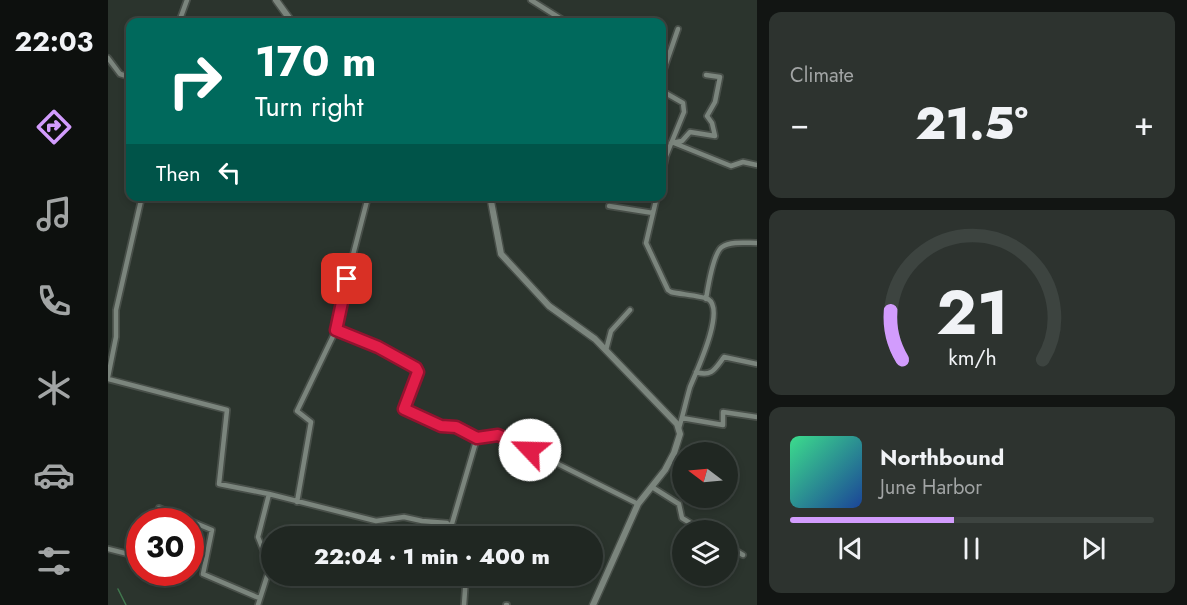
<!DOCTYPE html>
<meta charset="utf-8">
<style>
:root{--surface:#202722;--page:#2d332f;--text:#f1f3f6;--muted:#a2a5a5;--line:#3d4440;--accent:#d29cfd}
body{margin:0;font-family:Jost,sans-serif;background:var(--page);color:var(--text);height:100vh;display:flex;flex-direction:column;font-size:22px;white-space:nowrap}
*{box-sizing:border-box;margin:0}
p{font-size:20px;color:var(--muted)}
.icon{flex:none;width:33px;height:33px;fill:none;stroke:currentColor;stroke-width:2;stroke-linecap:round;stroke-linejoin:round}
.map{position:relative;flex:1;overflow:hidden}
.panel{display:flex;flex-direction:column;gap:12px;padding:12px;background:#121513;width:430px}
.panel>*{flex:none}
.hud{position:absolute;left:18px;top:18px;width:540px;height:183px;border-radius:12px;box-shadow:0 3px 9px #0003,0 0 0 2px var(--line);background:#00695c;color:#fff;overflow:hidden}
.needle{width:39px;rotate:286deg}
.tools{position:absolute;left:564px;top:442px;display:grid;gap:12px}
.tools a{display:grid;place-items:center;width:66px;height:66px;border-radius:50%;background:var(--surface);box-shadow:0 3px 9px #0003,0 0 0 2px var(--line);font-size:30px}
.speed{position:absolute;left:18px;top:508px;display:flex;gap:12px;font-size:30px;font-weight:700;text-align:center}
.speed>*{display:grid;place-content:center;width:78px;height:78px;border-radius:50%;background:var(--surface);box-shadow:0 3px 9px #0003,0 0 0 2px var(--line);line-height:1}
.speed .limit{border:9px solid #d22;background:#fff;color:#111}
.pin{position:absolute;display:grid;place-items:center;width:51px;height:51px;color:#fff;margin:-26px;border-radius:12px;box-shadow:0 3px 9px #0006}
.me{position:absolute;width:66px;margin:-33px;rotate:294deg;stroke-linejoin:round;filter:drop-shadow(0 0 4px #0008)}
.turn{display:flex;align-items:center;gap:21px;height:126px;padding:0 30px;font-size:27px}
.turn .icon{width:78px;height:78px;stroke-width:2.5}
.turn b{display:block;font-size:42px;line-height:51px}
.then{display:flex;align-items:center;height:57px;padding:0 30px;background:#0003;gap:12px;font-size:22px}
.big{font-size:45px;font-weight:800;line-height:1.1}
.panel .widget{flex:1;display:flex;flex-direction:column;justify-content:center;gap:9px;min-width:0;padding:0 21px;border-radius:12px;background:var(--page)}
.panel .dial{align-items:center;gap:0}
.dial svg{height:156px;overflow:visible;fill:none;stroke:var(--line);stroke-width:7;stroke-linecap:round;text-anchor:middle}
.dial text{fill:var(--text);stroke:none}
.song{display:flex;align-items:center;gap:18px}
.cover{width:72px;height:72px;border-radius:9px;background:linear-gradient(135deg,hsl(150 70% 55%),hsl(220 70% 35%))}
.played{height:6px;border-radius:3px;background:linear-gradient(90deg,var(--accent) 45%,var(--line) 45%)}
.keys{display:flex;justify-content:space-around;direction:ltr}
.heat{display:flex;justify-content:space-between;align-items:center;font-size:33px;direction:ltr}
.trip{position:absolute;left:153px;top:526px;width:342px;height:60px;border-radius:30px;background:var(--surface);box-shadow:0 3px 9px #0003,0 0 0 2px var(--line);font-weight:800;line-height:60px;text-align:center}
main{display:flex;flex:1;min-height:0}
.tab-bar{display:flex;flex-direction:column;width:108px;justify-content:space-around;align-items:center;background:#0d100e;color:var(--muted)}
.tab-bar .icon{width:42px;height:42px}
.tab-bar .on{color:var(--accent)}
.tab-bar b{font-size:27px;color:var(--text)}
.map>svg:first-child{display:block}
</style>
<main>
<nav class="tab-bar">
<b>22:03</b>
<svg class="icon on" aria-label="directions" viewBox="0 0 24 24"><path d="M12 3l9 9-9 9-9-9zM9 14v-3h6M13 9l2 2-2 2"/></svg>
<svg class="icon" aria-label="music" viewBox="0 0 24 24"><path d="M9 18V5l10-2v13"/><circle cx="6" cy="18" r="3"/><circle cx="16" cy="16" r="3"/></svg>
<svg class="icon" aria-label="phone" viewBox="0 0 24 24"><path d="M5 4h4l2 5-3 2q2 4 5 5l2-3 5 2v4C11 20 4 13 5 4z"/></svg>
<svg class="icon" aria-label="climate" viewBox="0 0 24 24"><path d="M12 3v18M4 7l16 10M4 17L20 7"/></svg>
<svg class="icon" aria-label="car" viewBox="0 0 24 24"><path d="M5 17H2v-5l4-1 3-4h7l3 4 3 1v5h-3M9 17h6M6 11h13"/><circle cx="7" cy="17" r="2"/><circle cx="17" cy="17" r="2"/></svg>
<svg class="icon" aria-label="filters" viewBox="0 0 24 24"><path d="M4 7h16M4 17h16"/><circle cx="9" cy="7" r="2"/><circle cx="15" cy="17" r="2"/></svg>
</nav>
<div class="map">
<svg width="649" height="605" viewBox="0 0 649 605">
<rect width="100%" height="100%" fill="#2b342d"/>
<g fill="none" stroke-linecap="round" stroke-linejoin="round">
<path stroke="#41774e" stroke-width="1.5" d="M 10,589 L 18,605"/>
<defs>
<path id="minor" d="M 423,0 L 458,22
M 71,22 L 79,0
M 0,58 L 12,74 L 22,77
M 554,75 L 570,29
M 554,91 L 575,103 L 576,112 L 558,156 L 554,174
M 563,143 L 574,141 L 582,132 L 607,136 L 604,123 L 599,116 L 607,102 L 612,77 L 598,75
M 566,143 L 623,166 L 635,162 L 649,165
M 259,196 L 260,197 L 239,278 L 228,330 L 270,347 L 308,368 L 310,372 L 296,409 L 333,425 L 348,427 L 369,438 L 390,435 L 422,450 L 530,504
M 549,196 L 538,243 L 560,290 L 563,292 C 571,294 594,296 600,299 C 618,310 588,372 582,387 C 578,401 575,415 571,428
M 501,206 L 545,213
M 598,299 C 600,287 605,253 614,247 C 623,241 638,243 649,243
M 498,350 L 503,331 L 522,310
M 588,372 C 604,377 607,369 616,357 L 649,364
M 0,377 L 8,337 L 8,310 L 34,196
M 0,379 L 119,410 L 111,484 L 161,494
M 574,418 L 615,425 L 615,412 L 649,417
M 544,487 L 571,504 L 574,518 L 595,531
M 189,502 L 203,422 L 189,411 L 228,330
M 48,522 L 51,508 L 104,530 L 95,574 L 151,598
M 343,527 L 369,438
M 620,546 L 635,555
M 0,549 L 32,557
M 150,605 L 162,567 L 150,537 L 161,494 L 268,521 L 296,517 L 314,521 L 339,523 L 353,537
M 356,605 L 358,576
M 398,605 L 399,605"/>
<path id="tertiary" d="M 168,0 L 184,22
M 382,196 L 393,254 L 441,306 L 487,339 L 569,424 L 572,434 L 566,453 L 557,470 L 530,504 L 485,605"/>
</defs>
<use href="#minor" stroke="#484f49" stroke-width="8"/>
<use href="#tertiary" stroke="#484f49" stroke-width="9"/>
<use href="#minor" stroke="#7b857d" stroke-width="4.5"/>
<use href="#tertiary" stroke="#7b857d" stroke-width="6"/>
</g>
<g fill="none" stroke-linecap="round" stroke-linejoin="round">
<defs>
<path id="route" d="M 239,279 L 228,330 L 270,347 L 308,368 L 310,372 L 296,409 L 333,426 L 348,427 L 369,438 L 390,435 L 422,450"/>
</defs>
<use href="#route" stroke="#92132f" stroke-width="15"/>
<use href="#route" stroke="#e11d48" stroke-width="10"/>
</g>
</svg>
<div class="tools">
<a><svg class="needle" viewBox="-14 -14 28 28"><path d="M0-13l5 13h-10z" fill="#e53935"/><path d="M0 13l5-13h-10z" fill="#a2a5a5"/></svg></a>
<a><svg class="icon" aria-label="layers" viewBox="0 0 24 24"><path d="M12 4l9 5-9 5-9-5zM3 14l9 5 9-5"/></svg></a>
</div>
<div class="speed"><div class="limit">30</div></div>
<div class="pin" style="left:239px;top:279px;background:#d93025"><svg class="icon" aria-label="arrive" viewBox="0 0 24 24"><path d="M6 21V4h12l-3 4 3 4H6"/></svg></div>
<svg class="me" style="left:422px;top:450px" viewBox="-20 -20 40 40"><circle r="19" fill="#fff"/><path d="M0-13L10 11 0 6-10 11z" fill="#e11d48"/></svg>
<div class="trip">22:04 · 1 min · 400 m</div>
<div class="hud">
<div class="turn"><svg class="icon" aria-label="right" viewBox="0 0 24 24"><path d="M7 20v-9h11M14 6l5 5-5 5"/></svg><div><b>170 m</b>Turn right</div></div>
<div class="then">Then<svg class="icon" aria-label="left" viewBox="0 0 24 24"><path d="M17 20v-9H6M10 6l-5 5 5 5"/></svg></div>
</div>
</div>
<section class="panel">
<div class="widget"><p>Climate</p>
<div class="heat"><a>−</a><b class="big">21.5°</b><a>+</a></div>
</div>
<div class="widget dial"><svg viewBox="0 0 100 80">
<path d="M14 69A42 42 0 1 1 86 69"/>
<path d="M14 69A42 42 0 0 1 8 44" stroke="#d29cfd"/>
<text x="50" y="56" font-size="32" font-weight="700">21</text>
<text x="50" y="72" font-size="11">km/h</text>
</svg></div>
<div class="widget">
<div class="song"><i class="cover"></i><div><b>Northbound</b><p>June Harbor</p></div></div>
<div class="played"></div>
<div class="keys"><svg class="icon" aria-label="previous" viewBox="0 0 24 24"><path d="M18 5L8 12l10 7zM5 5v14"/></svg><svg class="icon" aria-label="pause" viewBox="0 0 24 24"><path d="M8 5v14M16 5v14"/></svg><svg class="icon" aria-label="next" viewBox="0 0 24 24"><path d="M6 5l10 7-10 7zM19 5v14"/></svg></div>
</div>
</section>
</main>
